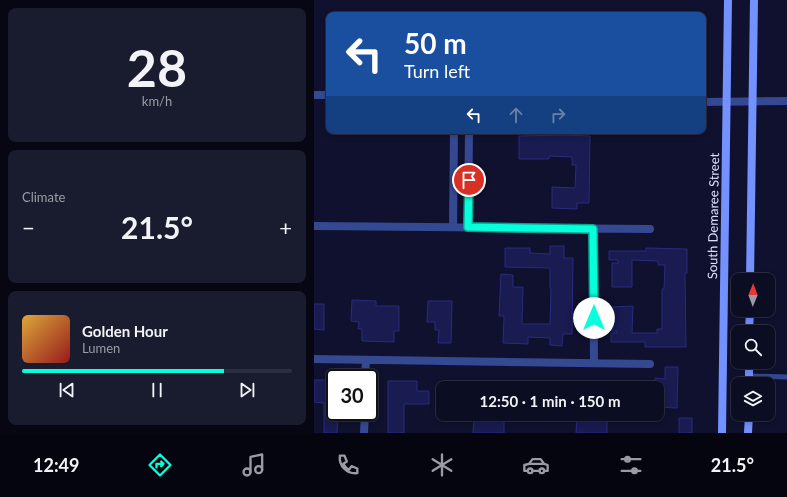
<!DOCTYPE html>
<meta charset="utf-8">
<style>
:root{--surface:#0b0d22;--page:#191b2f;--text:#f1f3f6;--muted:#9a9ca5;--line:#2b2d40;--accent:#08ffdc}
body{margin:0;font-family:Lato,sans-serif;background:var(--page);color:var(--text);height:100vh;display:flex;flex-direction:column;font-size:15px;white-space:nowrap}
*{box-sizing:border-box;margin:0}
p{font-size:13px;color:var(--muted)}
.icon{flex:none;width:22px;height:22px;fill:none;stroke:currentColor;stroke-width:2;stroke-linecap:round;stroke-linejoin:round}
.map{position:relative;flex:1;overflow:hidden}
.panel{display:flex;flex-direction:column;gap:8px;padding:8px;background:#060713;width:314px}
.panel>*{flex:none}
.banner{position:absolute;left:12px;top:12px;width:380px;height:122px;border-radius:8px;box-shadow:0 2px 6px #0003,0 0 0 1px var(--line);background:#1a4fa0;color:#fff;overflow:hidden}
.needle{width:26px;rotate:1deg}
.buttons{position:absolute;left:417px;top:273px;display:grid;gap:8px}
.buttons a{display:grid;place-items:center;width:44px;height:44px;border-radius:8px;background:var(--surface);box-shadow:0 2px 6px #0003,0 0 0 1px var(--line);font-size:20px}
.speed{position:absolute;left:12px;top:369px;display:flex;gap:8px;font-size:20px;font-weight:700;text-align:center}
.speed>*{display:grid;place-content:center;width:52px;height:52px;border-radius:50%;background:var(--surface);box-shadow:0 2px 6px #0003,0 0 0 1px var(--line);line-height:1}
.speed .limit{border:2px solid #111;border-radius:6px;background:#fff;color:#111}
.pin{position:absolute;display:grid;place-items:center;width:34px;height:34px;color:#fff;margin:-17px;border:2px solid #fff;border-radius:50%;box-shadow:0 1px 4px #0007}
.me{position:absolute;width:44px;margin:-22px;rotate:0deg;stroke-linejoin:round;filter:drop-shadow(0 0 3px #0008)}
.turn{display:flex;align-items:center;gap:14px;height:84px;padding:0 12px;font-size:18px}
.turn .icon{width:52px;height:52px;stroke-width:2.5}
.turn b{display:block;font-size:28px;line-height:34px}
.lanes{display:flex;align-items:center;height:38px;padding:0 12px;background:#0003;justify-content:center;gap:20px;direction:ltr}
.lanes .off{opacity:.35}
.big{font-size:30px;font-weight:700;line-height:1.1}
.panel .tile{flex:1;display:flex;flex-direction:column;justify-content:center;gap:6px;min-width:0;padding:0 14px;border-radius:8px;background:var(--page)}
.panel .dial{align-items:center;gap:0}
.dial b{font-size:52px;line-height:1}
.song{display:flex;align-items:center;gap:12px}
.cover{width:48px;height:48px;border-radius:6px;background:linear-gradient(135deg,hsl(40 70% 55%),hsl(0 70% 35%))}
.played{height:4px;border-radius:2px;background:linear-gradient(90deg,var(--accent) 75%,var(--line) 75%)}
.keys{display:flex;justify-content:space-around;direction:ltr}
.heat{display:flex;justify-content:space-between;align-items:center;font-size:22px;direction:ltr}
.trip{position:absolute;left:122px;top:381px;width:228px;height:40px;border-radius:8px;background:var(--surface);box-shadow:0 2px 6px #0003,0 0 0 1px var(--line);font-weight:700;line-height:40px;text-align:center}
.tabs{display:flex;height:64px;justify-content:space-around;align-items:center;background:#04050e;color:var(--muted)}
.tabs .icon{width:28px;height:28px}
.tabs .selected{color:var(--accent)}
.tabs b{font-size:18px;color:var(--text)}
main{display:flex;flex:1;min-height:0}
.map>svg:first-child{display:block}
</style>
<main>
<section class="panel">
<div class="tile dial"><b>28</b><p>km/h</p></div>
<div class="tile"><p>Climate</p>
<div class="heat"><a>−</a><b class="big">21.5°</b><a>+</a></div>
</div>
<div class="tile">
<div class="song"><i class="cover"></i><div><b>Golden Hour</b><p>Lumen</p></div></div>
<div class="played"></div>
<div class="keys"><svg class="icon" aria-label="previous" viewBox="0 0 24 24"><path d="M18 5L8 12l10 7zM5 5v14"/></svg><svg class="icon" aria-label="pause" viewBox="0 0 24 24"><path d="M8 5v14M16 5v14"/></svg><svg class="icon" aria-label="next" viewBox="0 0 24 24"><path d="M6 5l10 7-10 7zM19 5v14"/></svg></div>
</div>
</section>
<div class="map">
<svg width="473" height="433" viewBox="0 0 473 433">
<rect width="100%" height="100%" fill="#0f112e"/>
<path fill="#191b51" stroke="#282c7f" d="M 252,135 L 276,136 L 275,203 L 263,203 L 263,209 L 238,208 L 238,187 L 261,188 L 262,165 L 258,165 L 258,157 L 235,156 L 235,159 L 205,159 L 205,136 Z
M 236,246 L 250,246 L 250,258 L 259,258 L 258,334 L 249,334 L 248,346 L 236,345 L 236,338 L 214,337 L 214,344 L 189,343 L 190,316 L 185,316 L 187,274 L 199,275 L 199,287 L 209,287 L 208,324 L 236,324 L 237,288 L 236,288 L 236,268 L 191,267 L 191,248 L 216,248 L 216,253 L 236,254 Z
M 332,248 L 373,249 L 373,273 L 371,273 L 372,347 L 331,347 L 331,342 L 297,342 L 297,333 L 303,333 L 303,331 L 298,331 L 298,307 L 319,306 L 318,333 L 343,333 L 343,329 L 348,329 L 348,289 L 350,289 L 351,265 L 344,265 L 344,261 L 318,260 L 318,287 L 298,287 L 298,263 L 304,263 L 304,260 L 295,260 L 295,251 L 332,251 Z
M 38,300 L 62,301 L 62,306 L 85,306 L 85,331 L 80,331 L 80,342 L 48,341 L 48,329 L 44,329 L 45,322 L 37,321 Z
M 114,301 L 138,301 L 137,343 L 124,343 L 125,330 L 121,330 L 121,322 L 113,322 Z
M 0,304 L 10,304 L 10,330 L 0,329 Z
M 351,367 L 364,367 L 363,408 L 343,407 L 343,388 L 341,388 L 341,378 L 351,379 Z
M 0,380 L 21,380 L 21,413 L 24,413 L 23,433 L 10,433 L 10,403 L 0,402 Z
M 74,381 L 103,381 L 103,391 L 115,391 L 115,404 L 90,404 L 90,433 L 74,433 Z
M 160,416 L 190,416 L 190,433 L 159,433 Z
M 279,416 L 293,416 L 293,433 L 262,433 L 263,417 L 279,417 Z
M 365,418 L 378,418 L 378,433 L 365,433 Z"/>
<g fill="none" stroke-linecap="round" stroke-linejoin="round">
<path stroke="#354892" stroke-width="5" d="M 435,376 L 473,377"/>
<path stroke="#354892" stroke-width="8" d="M 0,95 L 15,95
M 389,102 L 473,101
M 0,226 L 336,229
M 139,227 L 140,131
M 154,227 L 155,131
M 279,229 L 280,363
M 0,359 L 336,364
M 51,378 L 52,360
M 50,433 L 51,412"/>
<path stroke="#7391ff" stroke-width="8" d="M 436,280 L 440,0
M 435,332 L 436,310
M 435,384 L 435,362
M 408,433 L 414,0
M 434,433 L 435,414"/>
</g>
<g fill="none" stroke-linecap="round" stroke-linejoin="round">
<defs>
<path id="route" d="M 155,180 L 154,227 L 279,229 L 280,318"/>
</defs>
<use href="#route" stroke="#05a68f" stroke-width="10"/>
<use href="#route" stroke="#08ffdc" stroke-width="7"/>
</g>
<g text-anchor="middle" stroke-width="3.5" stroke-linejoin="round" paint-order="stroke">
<g font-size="13" fill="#dce0ff" stroke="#0f112e">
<text transform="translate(399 216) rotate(-89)" y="5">South Demaree Street</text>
</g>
</g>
</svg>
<div class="buttons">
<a><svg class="needle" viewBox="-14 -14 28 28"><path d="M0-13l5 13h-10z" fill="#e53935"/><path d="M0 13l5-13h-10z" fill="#9a9ca5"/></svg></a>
<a><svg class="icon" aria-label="search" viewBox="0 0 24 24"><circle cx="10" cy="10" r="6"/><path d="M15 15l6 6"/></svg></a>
<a><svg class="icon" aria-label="layers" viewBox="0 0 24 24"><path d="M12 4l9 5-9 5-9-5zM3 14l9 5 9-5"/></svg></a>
</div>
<div class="speed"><div class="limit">30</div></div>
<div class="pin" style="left:155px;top:180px;background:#d93025"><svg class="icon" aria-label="arrive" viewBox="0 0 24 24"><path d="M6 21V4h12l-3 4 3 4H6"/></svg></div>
<svg class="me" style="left:280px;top:318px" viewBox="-20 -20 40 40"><circle r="19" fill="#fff"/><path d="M0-13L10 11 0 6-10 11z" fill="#08ffdc"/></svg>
<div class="trip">12:50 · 1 min · 150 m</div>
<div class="banner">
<div class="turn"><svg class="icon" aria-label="left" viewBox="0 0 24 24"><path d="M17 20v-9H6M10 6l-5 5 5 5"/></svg><div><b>50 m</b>Turn left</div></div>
<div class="lanes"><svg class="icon" aria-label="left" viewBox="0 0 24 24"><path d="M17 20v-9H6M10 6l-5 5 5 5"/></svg><svg class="icon off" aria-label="ahead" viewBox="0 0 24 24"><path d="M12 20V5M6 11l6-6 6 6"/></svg><svg class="icon off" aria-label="right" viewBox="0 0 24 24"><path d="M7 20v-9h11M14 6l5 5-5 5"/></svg></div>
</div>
</div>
</main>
<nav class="tabs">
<b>12:49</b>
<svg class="icon selected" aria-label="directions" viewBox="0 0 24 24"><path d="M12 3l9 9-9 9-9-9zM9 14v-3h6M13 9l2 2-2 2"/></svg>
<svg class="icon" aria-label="music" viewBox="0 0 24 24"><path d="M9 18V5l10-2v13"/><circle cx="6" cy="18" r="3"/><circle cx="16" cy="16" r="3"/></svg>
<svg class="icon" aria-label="phone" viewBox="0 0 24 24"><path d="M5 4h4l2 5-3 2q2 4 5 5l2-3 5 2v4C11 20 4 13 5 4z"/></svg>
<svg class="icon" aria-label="climate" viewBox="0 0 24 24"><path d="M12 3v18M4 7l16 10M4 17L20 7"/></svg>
<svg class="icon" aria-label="car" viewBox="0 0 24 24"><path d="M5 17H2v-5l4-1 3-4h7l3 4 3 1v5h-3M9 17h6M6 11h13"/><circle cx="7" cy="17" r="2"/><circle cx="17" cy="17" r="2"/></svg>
<svg class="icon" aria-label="filters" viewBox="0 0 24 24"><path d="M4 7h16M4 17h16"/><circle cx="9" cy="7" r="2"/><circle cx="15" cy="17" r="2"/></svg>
<b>21.5°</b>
</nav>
